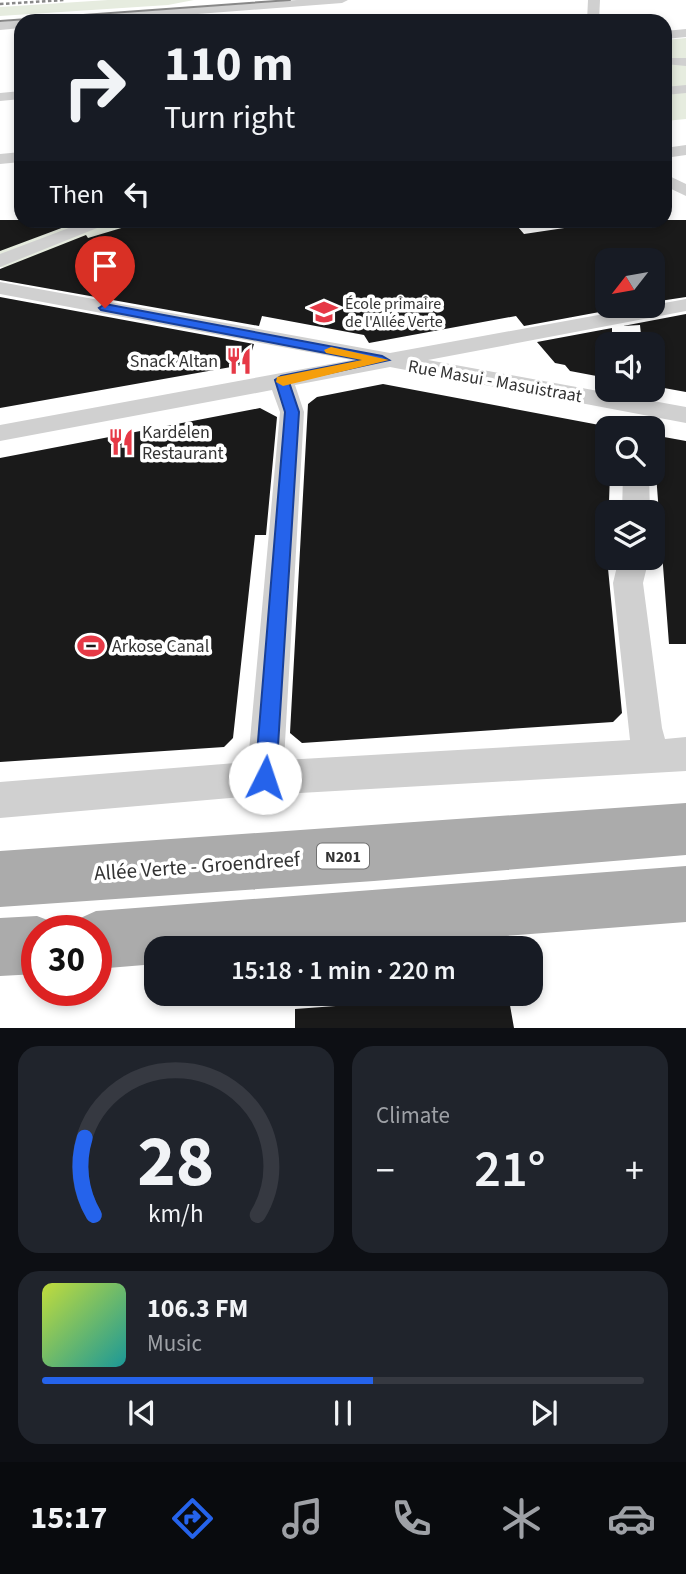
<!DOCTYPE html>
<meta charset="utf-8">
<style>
:root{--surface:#171b24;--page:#20242c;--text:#f1f3f6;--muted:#9ea1a6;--line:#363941;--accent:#2563eb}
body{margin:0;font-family:"Source Sans 3",sans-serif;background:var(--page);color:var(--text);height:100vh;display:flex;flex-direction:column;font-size:26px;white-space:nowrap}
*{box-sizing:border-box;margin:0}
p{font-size:23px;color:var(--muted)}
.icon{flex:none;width:38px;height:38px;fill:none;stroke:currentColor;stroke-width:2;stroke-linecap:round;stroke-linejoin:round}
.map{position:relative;height:1028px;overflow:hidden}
.sheet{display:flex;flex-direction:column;gap:18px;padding:18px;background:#0d0f14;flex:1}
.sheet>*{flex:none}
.top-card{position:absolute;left:14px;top:14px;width:658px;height:214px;border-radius:21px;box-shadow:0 4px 10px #0003;background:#171b24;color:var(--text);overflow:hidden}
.needle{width:46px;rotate:239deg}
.tools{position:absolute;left:595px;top:248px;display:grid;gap:14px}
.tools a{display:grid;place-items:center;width:70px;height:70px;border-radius:14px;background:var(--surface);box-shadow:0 4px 10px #0003;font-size:35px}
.speed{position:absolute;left:21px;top:915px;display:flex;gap:14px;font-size:35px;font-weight:700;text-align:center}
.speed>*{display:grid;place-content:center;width:91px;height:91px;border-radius:50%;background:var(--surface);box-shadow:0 4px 10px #0003;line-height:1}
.speed .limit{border:10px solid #d22;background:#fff;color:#111}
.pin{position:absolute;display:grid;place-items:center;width:60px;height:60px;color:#fff;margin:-72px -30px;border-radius:50% 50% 50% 0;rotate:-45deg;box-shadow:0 0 7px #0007}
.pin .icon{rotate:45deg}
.me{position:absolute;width:77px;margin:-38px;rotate:4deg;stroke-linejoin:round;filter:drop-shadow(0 0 5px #0008)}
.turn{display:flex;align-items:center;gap:24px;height:147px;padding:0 35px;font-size:32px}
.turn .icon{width:91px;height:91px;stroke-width:2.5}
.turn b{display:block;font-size:49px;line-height:60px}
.then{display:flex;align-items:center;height:66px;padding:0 35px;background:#0003;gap:14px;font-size:26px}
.big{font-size:52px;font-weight:600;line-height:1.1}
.sheet .widget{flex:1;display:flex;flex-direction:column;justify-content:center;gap:10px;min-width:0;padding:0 24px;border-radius:21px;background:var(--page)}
.sheet .dial{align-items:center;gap:0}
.dial svg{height:182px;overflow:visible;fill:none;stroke:var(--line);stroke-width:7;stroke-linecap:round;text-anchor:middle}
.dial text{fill:var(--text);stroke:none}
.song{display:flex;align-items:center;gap:21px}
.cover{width:84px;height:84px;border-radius:10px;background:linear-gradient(135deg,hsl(70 70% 55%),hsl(180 70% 35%))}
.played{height:7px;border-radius:4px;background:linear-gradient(90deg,var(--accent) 55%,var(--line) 55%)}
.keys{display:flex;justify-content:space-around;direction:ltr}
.heat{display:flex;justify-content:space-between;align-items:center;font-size:38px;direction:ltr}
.sheet .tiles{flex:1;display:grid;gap:18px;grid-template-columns:1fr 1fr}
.widget:last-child{grid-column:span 2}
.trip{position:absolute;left:144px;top:936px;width:399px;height:70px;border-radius:21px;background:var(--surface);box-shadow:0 4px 10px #0003;font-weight:600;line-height:70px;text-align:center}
.menu{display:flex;height:112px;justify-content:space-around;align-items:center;background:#090b0e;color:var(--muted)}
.menu .icon{width:49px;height:49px}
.menu .active{color:var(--accent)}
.menu b{font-size:32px;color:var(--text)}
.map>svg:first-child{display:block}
</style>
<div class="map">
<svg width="686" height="1028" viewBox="0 0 686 1028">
<rect width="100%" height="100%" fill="#fff"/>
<path fill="#e6ecdf" d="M 108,0 L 194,0 L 168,5 L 0,16 L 0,7 Z
M 686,38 L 686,119 L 665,121 L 665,40 Z
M 82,221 L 151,221 L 91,237 L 9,268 L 0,267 L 0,250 Z"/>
<path fill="#1a1a1a" d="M 0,220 L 72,220 L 75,223 L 0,251 Z
M 148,220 L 512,220 L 524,234 L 618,220 L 686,220 L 686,297 L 653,302 L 653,261 L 607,261 L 607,306 L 632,306 L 524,326 L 516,316 L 369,343 L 364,335 L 262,316 L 259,326 L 0,280 L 0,269 L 86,235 L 88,238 Z
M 0,297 L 254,344 L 248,364 L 0,408 Z
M 686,314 L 686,392 L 653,386 L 653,345 L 642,345 L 640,325 L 623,326 Z
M 612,328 L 612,345 L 607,345 L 607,378 L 570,371 L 565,365 L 555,363 L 537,342 Z
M 383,384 L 610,427 L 607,429 L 607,474 L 610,474 L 607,558 L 622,713 L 613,722 L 302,743 L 290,733 L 308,404 L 317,397 Z
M 260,408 L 277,417 L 266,535 L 255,535 L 233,738 L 224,747 L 0,762 L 0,458 Z
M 653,435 L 686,441 L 686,644 L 669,644 Z
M 416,994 L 508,994 L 514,1028 L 295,1028 L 295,1009 L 417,1000 Z"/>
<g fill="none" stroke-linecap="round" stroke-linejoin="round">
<path fill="#d0d0d0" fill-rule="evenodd" d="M 297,0 L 348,0 L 342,3 L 107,21 L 54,21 L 60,17 Z
M 588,0 L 600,0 L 599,21 L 587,21 Z
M 21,20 L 21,28 L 0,30 L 0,22 Z
M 686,29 L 686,37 L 665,39 L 665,31 Z
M 665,58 L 686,58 L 686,66 L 665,64 Z
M 686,85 L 686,93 L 665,95 L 665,87 Z
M 21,91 L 21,99 L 0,101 L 0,93 Z
M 686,145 L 686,155 L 665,158 L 665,148 Z
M 21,152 L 21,162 L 0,164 L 0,154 Z
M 665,174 L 686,184 L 686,196 L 665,186 Z
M 90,220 L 117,220 L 0,267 L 0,254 Z
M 0,282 L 390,353 L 686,299 L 686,311 L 428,360 L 686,407 L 686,423 L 390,367 L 295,385 L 304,412 L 284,760 L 630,740 L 613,583 L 619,558 L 649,558 L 643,583 L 662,728 L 665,739 L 686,737 L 686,771 L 265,795 L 0,818 L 0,782 L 248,762 L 280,412 L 272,390 L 0,441 L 0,425 L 352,360 L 0,294 Z
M 623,474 L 649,474 L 650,513 L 622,513 Z"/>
<path fill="#ababab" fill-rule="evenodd" d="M 686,803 L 686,855 L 374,881 L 0,907 L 0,851 Z
M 686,866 L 686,922 L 352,948 L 156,948 L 156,964 L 96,969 L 96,931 L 71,931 L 76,920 L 96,911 Z
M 37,916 L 58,924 L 60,931 L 37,931 L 37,974 L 0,976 L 0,918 Z"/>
<path stroke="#888" stroke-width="2" d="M 0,21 L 290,0"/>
<path stroke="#888" stroke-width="2.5" stroke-dasharray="3.5 2.5" stroke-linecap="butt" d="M 0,4 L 65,0"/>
</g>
<path fill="#2563eb" stroke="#184099" stroke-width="2" d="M 105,304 L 382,356 L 389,360 L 289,382 L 299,412 L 276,778 L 273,785 L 265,788 L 258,785 L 255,778 L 285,412 L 275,380 L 281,376 L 362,360 L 101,310 L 99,308 Z"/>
<path fill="#f59e0b" d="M 331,347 L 389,360 L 283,386 L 276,382 L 277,377 L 362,360 L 326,353 L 324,350 Z"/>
<defs>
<symbol id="school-bare" viewBox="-9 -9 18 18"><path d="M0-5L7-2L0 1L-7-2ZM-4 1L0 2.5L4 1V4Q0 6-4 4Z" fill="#e63946" stroke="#fff" stroke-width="2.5" paint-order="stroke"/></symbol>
<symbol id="restaurant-bare" viewBox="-9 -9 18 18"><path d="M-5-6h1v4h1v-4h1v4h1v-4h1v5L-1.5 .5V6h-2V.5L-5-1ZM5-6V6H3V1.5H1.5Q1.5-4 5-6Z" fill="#e63946" stroke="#fff" stroke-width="2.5" paint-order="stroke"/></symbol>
<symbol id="stadium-bare" viewBox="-9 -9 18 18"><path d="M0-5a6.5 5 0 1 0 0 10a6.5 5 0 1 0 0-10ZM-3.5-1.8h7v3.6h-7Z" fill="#e63946" stroke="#fff" stroke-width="2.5" paint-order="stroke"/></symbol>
</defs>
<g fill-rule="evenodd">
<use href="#school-bare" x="305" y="293" width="38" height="38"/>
<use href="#restaurant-bare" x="220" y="342" width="38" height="38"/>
<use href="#restaurant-bare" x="102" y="423" width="38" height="38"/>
<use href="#stadium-bare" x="72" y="627" width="38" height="38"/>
</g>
<g text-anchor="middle" stroke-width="7" stroke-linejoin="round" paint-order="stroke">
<g font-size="16" fill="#333" stroke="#fff" text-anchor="start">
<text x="345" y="309">École primaire<tspan x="345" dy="18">de l'Allée Verte</tspan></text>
</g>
<rect fill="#fff" stroke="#707070" stroke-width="2" x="317" y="843.5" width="52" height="25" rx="5"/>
<g font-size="16" font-weight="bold" fill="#333">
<text x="343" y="862">N201</text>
</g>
<g font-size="18" fill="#333" stroke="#fff" text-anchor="start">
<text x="218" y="367" text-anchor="end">Snack Altan</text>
<text x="142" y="438">Kardelen<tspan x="142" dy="21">Restaurant</tspan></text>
<text x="112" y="652">Arkose Canal</text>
</g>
<g font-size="18" fill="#333" stroke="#fff">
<text transform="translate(495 381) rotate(10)" y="6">Rue Masui - Masuistraat</text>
</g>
<g font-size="21" fill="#333" stroke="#fff">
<text transform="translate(197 866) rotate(-4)" y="7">Allée Verte - Groendreef</text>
</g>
</g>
</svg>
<div class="tools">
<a><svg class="needle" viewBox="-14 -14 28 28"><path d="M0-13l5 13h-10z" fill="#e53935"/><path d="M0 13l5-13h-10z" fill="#9ea1a6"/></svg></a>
<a><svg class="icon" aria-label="sound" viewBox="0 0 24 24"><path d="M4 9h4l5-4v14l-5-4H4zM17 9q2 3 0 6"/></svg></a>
<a><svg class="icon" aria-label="search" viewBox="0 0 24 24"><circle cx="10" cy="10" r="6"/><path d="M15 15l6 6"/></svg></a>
<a><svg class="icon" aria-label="layers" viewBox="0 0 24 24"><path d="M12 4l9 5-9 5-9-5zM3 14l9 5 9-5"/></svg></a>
</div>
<div class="speed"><div class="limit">30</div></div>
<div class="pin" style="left:105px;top:308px;background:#d93025"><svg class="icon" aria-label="arrive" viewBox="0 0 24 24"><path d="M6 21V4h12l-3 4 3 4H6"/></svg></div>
<svg class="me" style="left:265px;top:778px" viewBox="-20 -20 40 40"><circle r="19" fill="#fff"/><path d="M0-13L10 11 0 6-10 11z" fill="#2563eb"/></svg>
<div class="trip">15:18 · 1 min · 220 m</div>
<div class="top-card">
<div class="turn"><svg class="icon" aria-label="right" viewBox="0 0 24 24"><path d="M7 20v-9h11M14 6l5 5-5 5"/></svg><div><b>110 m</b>Turn right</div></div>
<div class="then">Then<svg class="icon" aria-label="left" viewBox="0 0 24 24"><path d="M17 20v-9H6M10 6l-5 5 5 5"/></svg></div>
</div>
</div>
<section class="sheet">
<div class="tiles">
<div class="widget dial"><svg viewBox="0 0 100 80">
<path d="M14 69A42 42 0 1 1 86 69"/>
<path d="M14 69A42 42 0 0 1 10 35" stroke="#2563eb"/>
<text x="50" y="56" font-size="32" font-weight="700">28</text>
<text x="50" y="72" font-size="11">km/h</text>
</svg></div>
<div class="widget"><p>Climate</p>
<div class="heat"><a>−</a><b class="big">21°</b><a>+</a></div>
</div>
<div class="widget">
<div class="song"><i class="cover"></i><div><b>106.3 FM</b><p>Music</p></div></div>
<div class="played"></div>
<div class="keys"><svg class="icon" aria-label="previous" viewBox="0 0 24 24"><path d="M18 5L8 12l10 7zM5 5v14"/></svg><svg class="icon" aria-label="pause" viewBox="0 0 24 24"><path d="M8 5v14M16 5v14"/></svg><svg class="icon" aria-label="next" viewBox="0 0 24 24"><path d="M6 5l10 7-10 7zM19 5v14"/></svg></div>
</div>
</div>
</section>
<nav class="menu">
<b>15:17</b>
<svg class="icon active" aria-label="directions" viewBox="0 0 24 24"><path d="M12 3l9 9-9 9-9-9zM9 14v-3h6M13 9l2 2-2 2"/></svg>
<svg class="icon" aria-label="music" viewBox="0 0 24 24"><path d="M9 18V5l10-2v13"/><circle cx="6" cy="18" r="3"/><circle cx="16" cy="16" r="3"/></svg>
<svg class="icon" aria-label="phone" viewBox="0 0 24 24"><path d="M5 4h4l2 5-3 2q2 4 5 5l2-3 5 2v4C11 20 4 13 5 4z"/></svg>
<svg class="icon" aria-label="climate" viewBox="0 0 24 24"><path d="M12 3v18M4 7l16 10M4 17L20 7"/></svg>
<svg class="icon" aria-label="car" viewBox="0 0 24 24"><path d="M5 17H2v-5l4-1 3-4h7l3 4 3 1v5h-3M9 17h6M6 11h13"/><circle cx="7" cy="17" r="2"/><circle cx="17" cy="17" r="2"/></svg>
</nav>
